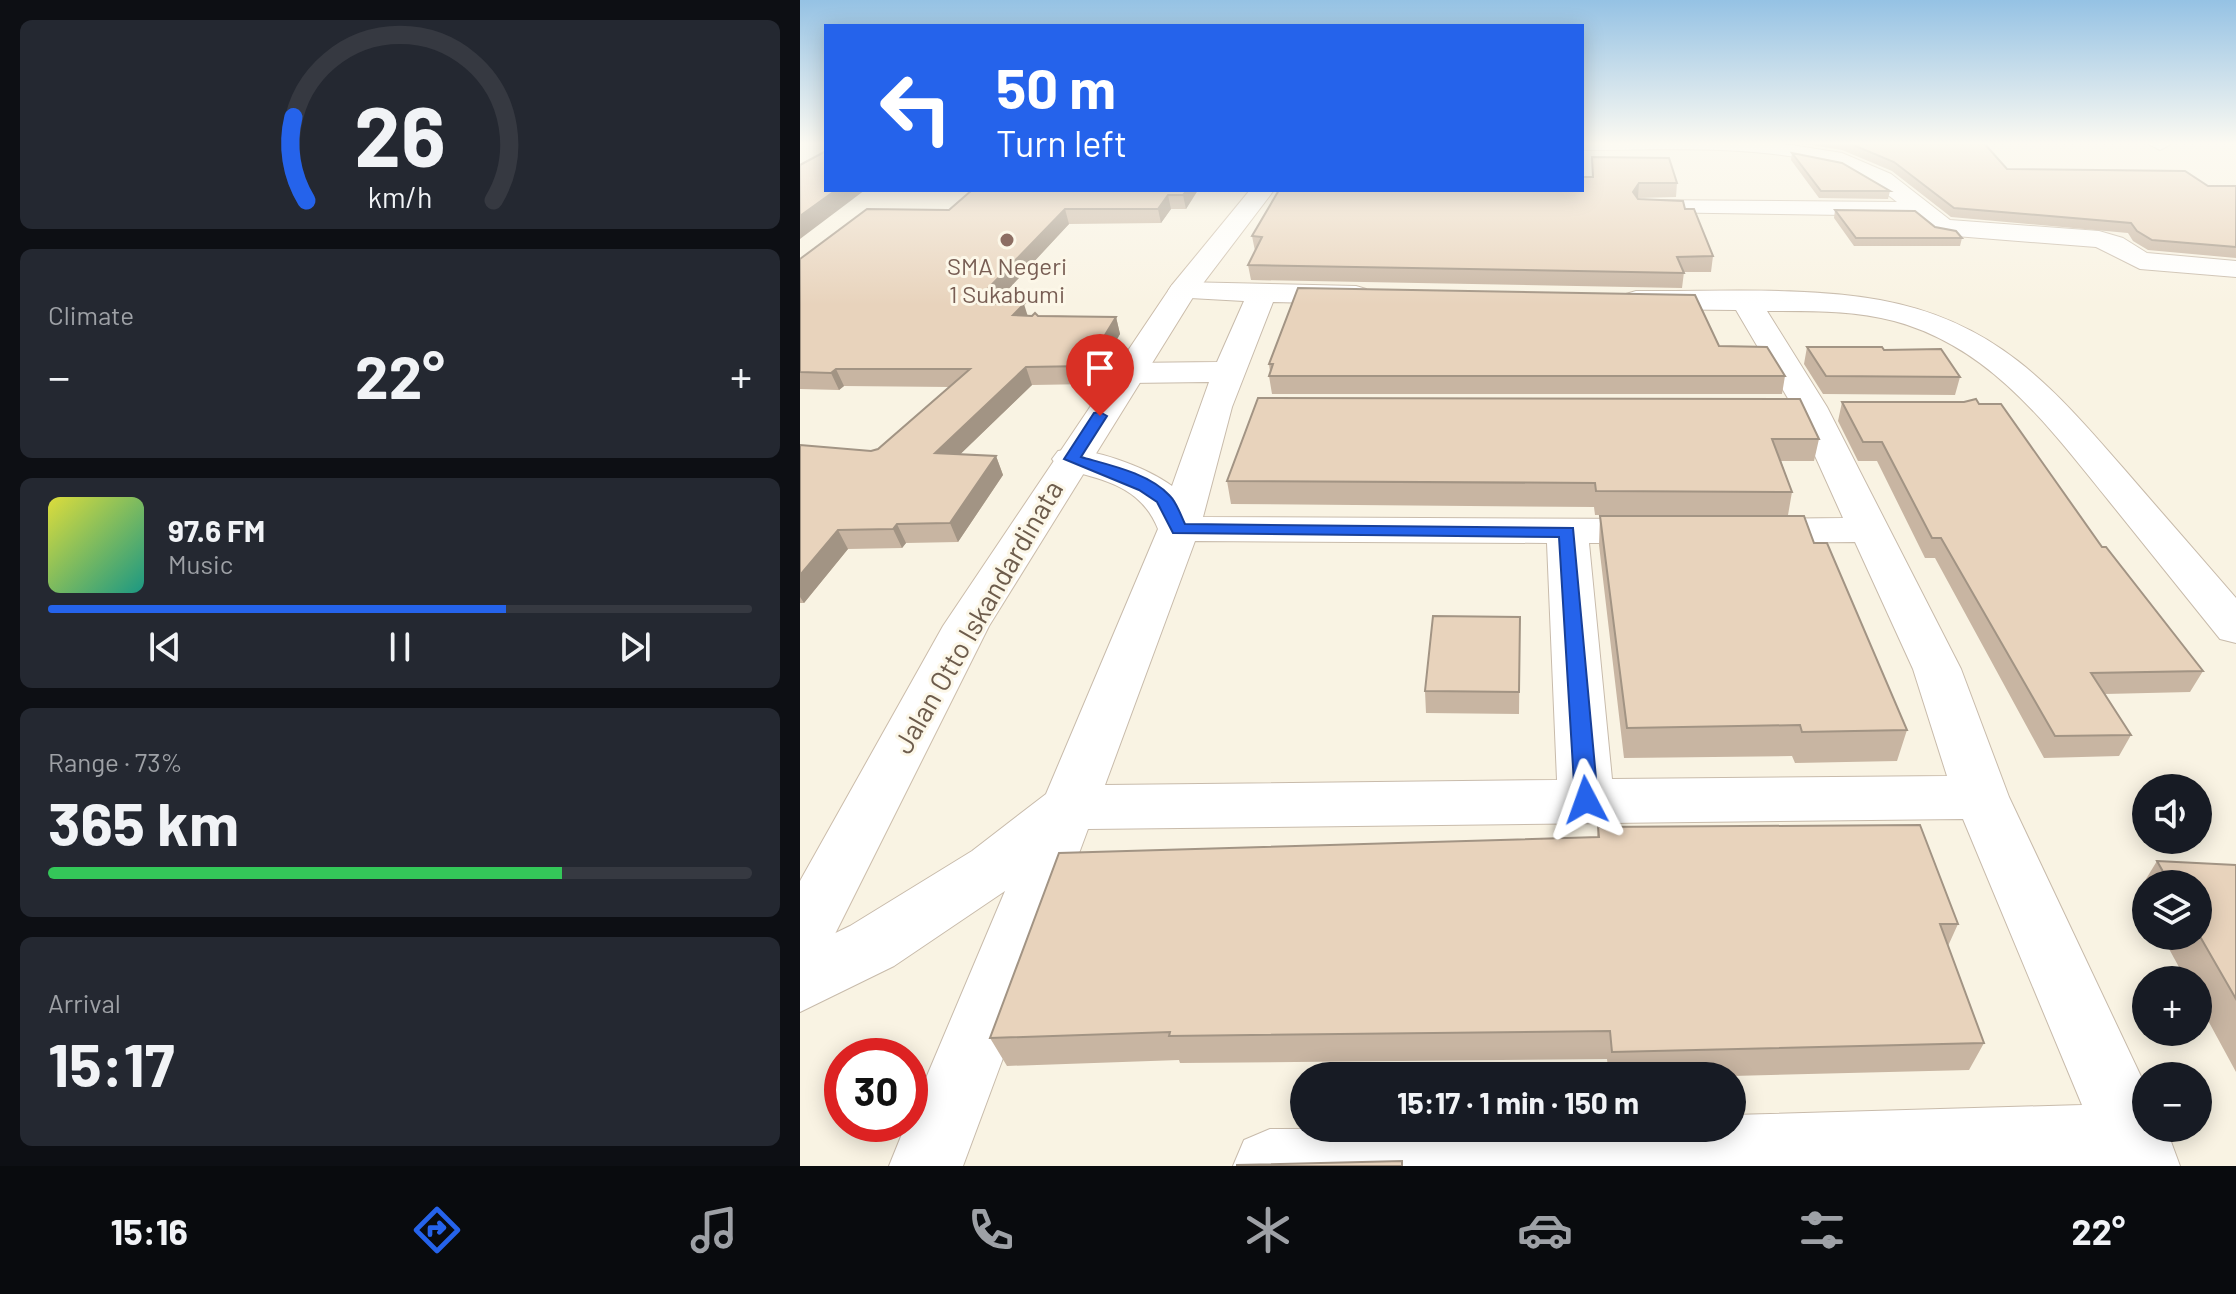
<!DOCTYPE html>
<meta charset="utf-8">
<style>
:root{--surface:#171b24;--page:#242831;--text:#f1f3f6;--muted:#9ea1a6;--line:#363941;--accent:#2563eb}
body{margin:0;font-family:Barlow,sans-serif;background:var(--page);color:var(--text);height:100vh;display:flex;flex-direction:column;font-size:30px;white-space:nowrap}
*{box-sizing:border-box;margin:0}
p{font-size:26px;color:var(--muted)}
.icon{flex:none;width:44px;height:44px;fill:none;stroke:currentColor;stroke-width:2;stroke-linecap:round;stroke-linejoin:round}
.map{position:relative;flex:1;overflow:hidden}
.drawer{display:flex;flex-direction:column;gap:20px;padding:20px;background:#0d0f14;width:800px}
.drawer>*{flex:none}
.banner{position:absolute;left:24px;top:24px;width:760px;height:168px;border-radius:0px;box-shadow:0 4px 20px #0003;background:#2563eb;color:#fff;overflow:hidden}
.fabs{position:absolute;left:1332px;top:774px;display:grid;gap:16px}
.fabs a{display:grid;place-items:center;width:80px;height:80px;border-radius:50%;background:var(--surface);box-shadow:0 4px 20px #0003;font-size:40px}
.speed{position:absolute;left:24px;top:1038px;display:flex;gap:16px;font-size:40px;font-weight:700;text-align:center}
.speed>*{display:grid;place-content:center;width:104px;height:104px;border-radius:50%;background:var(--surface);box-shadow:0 4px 20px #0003;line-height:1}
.speed .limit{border:12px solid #d22;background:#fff;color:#111}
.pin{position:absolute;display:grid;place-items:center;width:68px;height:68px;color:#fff;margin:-82px -34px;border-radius:50% 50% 50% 0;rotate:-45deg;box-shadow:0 0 8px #0007}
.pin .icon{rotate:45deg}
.me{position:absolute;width:88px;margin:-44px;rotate:356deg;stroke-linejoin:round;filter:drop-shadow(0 0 6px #0008)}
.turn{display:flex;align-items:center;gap:28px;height:168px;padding:0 40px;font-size:36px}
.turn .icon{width:104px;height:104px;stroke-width:2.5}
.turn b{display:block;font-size:56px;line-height:68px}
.big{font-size:60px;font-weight:700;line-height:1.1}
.drawer .widget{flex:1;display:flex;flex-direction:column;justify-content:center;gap:12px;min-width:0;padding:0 28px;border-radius:12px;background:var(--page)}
.drawer .dial{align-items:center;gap:0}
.dial svg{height:208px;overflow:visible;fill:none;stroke:var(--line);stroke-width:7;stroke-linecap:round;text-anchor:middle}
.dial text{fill:var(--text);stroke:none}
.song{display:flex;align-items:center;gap:24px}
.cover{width:96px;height:96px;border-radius:12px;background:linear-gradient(135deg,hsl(60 70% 55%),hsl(170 70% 35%))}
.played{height:8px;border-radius:4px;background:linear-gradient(90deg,var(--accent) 65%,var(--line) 65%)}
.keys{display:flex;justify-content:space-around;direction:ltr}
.heat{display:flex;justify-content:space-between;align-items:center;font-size:44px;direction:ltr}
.charge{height:12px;border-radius:6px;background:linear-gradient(90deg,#34c759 73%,var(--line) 0)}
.trip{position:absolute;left:490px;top:1062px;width:456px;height:80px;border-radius:40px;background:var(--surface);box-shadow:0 4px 20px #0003;font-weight:700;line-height:80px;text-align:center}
.dock{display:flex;height:128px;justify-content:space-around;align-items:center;background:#090b0e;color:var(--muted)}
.dock .icon{width:56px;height:56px}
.dock .selected{color:var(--accent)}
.dock b{font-size:36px;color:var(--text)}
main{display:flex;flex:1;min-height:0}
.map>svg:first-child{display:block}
</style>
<main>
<section class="drawer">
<div class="widget dial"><svg viewBox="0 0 100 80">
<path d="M14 69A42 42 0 1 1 86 69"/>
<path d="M14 69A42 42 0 0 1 9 37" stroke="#2563eb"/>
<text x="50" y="56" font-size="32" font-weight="700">26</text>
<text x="50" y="72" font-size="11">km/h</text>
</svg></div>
<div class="widget"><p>Climate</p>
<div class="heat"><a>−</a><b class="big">22°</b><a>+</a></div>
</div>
<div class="widget">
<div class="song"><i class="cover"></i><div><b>97.6 FM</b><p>Music</p></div></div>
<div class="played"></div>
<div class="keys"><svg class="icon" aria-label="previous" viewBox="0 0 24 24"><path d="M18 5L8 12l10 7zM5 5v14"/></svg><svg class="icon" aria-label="pause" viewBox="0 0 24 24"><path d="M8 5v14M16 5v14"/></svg><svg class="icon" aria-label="next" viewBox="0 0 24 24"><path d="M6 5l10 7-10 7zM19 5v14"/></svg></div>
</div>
<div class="widget"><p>Range · 73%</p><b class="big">365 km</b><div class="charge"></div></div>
<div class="widget"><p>Arrival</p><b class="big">15:17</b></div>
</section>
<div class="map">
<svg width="1436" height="1166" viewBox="0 0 1436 1166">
<rect width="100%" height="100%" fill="#f9f3e3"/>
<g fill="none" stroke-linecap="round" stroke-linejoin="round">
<defs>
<path id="street" d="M 782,142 L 972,142 L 1042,153 L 1091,174 L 1150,220 L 1299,231 L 1323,238 L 1347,253 L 1436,261 L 1436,277 L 1340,269 L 1296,247 L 1143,235 L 1134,232 L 1114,216 L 847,212 L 838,210 L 835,205 L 838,200 L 1097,202 C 1078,187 1057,171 1033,165 C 953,144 865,150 782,150 Z
M 1345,142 L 1369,142 L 1371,144 L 1360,150 Z
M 382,282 L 556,286 L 566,289 L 571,295 L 566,301 L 556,304 L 473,302 L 432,407 L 403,517 L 858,519 L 873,522 L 879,531 L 873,540 L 858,543 L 789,543 L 812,779 L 1147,776 L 1113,669 L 1055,542 L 951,543 L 936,540 L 930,531 L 936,522 L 951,519 L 1043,518 L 993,407 L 936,310 L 836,309 L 826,306 L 821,300 L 826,294 L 836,291 C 915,292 1002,286 1080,300 C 1195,321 1251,385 1324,469 C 1361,512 1399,555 1436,598 L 1436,643 L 1420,639 C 1383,593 1346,547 1309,501 C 1249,427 1191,347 1094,321 C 1053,310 1009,311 967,311 L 1027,407 L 1161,669 L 1209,797 L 1346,1087 L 1346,1128 L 1366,1128 L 1380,1166 L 433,1166 L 444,1140 L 470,1129 L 932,1128 L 932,1115 L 1282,1105 L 1163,819 L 288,829 L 163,1166 L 89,1166 L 106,1124 L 110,1124 L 110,1116 L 205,891 L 94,966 L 0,1012 L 0,950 L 50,926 L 172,851 L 246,794 L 358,529 C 340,484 301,480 258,467 L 252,459 L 258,451 C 287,444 348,468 372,486 L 409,382 L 328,383 L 316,380 L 311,373 L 316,366 L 328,363 L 417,362 L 444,301 L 372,297 L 368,291 L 372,285 ZM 395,541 L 747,543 L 757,780 L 305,785 Z"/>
<path id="secondary" d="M 450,190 L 474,190 L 395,294 L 189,626 L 22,960 L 0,968 L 0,881 L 143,626 L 372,285 Z"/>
</defs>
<use href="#street" stroke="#c8bbab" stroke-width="2"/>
<use href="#secondary" stroke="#cbbcaa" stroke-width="2"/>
<use href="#street" fill="#fff" fill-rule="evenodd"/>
<use href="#secondary" fill="#fff" fill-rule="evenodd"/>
</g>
<path fill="#c8b5a2" d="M 993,142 L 1183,142 L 1207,169 L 1408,186 L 1436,186 L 1436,258 L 1348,250 L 1333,241 L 1328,233 L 1151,217 L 1092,171 L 1042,150 Z
M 992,153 L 1090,191 L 1088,199 L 1019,198 L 991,160 Z
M 792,157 L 877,183 L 876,197 L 838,198 L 885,209 L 913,256 L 911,272 L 884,272 L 882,288 L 451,280 L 448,265 L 455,251 L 452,236 L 792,177 Z
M 172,190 L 398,190 L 386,209 L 371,209 L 361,223 L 269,224 L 194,304 L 228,315 L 316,317 L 320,334 L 291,384 L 232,385 L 160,454 L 196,456 L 203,475 L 158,542 L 106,543 L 102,548 L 48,549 L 4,603 L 0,603 L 0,445 L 71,451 L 78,449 L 150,387 L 44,386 L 39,390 L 0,389 L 0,259 L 149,210 Z
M 1035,210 L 1135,227 L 1162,238 L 1160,246 L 1054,246 L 1034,218 Z
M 919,346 L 985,376 L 982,394 L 472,394 L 469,376 L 470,372 L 469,364 Z
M 1007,347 L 1084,350 L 1160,377 L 1155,395 L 1023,394 L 1004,364 Z
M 458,398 L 1019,439 L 1014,461 L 981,461 L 992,492 L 988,515 L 795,515 L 794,507 L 431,504 L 427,481 Z
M 1042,402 L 1302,547 L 1403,671 L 1390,692 L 1305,694 L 1331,735 L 1319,756 L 1244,758 L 1135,558 L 1125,558 L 1077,461 L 1058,461 L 1038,421 Z
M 800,516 L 1014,543 L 1107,730 L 1097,761 L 995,763 L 992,756 L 824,758 L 799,545 Z
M 720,617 L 719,714 L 626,713 L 625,691 Z
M 798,827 L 1158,924 L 1148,946 L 1184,1043 L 1169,1070 L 932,1076 L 809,1076 L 807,1059 L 380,1063 L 379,1060 L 207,1066 L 190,1038 L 797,837 Z
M 1357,861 L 1436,865 L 1436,1072 L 1398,1002 L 1398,980 L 1386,980 L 1362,936 L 1398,936 L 1398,884 L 1346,884 L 1346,907 L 1338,892 Z"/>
<path fill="#a29484" d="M 839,183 L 838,197 L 832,207 L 833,192 Z
M 36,190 L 65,190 L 0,239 L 0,216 Z
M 387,190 L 398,190 L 386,209 L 383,195 Z
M 368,195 L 371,209 L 361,223 L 358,209 Z
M 265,209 L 269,224 L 180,320 L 174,303 Z
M 224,304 L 229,320 L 213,315 Z
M 316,317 L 320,334 L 291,384 L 286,366 Z
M 226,367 L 232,385 L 143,471 L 135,453 Z
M 36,369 L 44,386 L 39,390 L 31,373 Z
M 196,456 L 203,475 L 158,542 L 150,523 Z
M 97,524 L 106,543 L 102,548 L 93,529 Z
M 38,530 L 48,549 L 4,603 L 0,597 L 0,575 Z"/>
<path fill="#e8d3bc" stroke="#a29484" stroke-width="2" d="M 1046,142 L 1183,142 L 1207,169 L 1385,171 L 1408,186 L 1436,186 L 1436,247 L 1352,240 L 1337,231 L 1331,223 L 1154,208 L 1094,162 Z
M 26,151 L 26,190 L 36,190 L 0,216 L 0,165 Z
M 992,153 L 1042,163 L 1090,191 L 1021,191 Z
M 792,157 L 869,158 L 877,183 L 839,183 L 833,192 L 838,199 L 883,201 L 885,209 L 894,209 L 913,256 L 877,257 L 884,273 L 448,265 L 462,237 L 452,236 L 479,190 L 782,190 L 782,177 L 793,177 Z
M 172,190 L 387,190 L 383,195 L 368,195 L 358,209 L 265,209 L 174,303 L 224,304 L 213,315 L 232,316 L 235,313 L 238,316 L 316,317 L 286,366 L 226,367 L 135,453 L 196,456 L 150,523 L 97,524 L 93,529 L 38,530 L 0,575 L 0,445 L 71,451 L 78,449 L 170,369 L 36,369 L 31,373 L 0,372 L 0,259 L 67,209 L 149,210 Z
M 1035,210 L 1115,211 L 1135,227 L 1156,231 L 1162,238 L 1056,238 Z
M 498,288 L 895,295 L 919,346 L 967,347 L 985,376 L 469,376 L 473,364 L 469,364 Z
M 1007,347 L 1082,347 L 1084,350 L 1141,349 L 1160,377 L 1026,376 Z
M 458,398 L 1000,399 L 1019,439 L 972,439 L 992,492 L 796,491 L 795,483 L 427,481 Z
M 1176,399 L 1179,404 L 1201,404 L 1302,547 L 1306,547 L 1403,671 L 1291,673 L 1331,735 L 1255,736 L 1141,538 L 1132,538 L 1082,442 L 1063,442 L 1042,402 L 1164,402 Z
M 800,516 L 1004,516 L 1014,543 L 1027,543 L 1107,730 L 1002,732 L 1000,725 L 827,728 Z
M 633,616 L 720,617 L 719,692 L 625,691 Z
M 1120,825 L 1158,924 L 1140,924 L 1184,1043 L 812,1052 L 810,1031 L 369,1036 L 370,1032 L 190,1038 L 259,853 L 799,837 L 798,827 Z
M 1357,861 L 1436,865 L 1436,999 L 1398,933 L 1398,884 L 1370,884 Z
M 602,1161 L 602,1166 L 437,1166 L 437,1165 Z"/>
<linearGradient id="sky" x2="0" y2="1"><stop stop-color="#95c2e4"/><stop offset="0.47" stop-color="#fcfaf2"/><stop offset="1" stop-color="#fcfaf2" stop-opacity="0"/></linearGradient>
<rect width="1436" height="305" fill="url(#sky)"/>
<path fill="#2563eb" stroke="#184099" stroke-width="2" d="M 300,412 L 307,416 L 281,457 C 309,465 349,473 370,496 C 377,503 381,516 385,524 L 773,528 L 798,800 L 794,807 L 786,809 L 778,807 L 775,800 L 759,537 L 373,533 L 357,502 L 339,490 L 264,459 L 294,413 Z"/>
<circle fill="#8d6e63" stroke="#fcf7e8" stroke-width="3" cx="207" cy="240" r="8"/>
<g text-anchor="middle" stroke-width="6" stroke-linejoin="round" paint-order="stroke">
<g font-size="24" fill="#785e54" stroke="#fcf7e8">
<text x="207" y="275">SMA Negeri<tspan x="207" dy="28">1 Sukabumi</tspan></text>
</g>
<g font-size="28" fill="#6d5c4c" stroke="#fcf7e8">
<text transform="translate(178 617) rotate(-60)" y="10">Jalan Otto Iskandardinata</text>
</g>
</g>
</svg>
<div class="fabs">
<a><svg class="icon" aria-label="sound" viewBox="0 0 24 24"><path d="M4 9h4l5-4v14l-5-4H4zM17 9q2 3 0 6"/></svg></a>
<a><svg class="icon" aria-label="layers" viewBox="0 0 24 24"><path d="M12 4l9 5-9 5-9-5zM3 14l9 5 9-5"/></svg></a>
<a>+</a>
<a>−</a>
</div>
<div class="speed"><div class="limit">30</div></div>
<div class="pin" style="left:300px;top:416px;background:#d93025"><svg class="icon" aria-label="arrive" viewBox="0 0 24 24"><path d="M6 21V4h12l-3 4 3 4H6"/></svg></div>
<svg class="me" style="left:786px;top:800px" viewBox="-20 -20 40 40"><path d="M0-17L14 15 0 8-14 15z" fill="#2563eb" stroke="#fff" stroke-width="4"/></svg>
<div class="trip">15:17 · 1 min · 150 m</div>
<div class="banner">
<div class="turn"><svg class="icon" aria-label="left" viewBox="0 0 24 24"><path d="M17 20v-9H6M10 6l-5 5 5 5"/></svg><div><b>50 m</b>Turn left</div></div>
</div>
</div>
</main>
<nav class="dock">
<b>15:16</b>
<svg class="icon selected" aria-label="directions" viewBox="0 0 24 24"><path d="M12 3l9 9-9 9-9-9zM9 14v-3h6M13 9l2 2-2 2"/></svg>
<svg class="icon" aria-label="music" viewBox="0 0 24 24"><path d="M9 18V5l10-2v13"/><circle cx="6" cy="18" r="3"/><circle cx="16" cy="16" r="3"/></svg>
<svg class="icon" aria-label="phone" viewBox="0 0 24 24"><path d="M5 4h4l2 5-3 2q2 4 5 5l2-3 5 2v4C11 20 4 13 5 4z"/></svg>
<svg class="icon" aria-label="climate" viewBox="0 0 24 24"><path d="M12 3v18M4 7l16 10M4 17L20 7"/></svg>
<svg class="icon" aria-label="car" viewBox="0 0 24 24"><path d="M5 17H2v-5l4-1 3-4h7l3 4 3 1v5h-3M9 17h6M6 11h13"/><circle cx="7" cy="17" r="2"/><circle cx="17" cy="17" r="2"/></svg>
<svg class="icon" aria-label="filters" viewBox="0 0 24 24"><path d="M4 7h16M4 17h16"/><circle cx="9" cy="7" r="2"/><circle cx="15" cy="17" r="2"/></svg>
<b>22°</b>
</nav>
